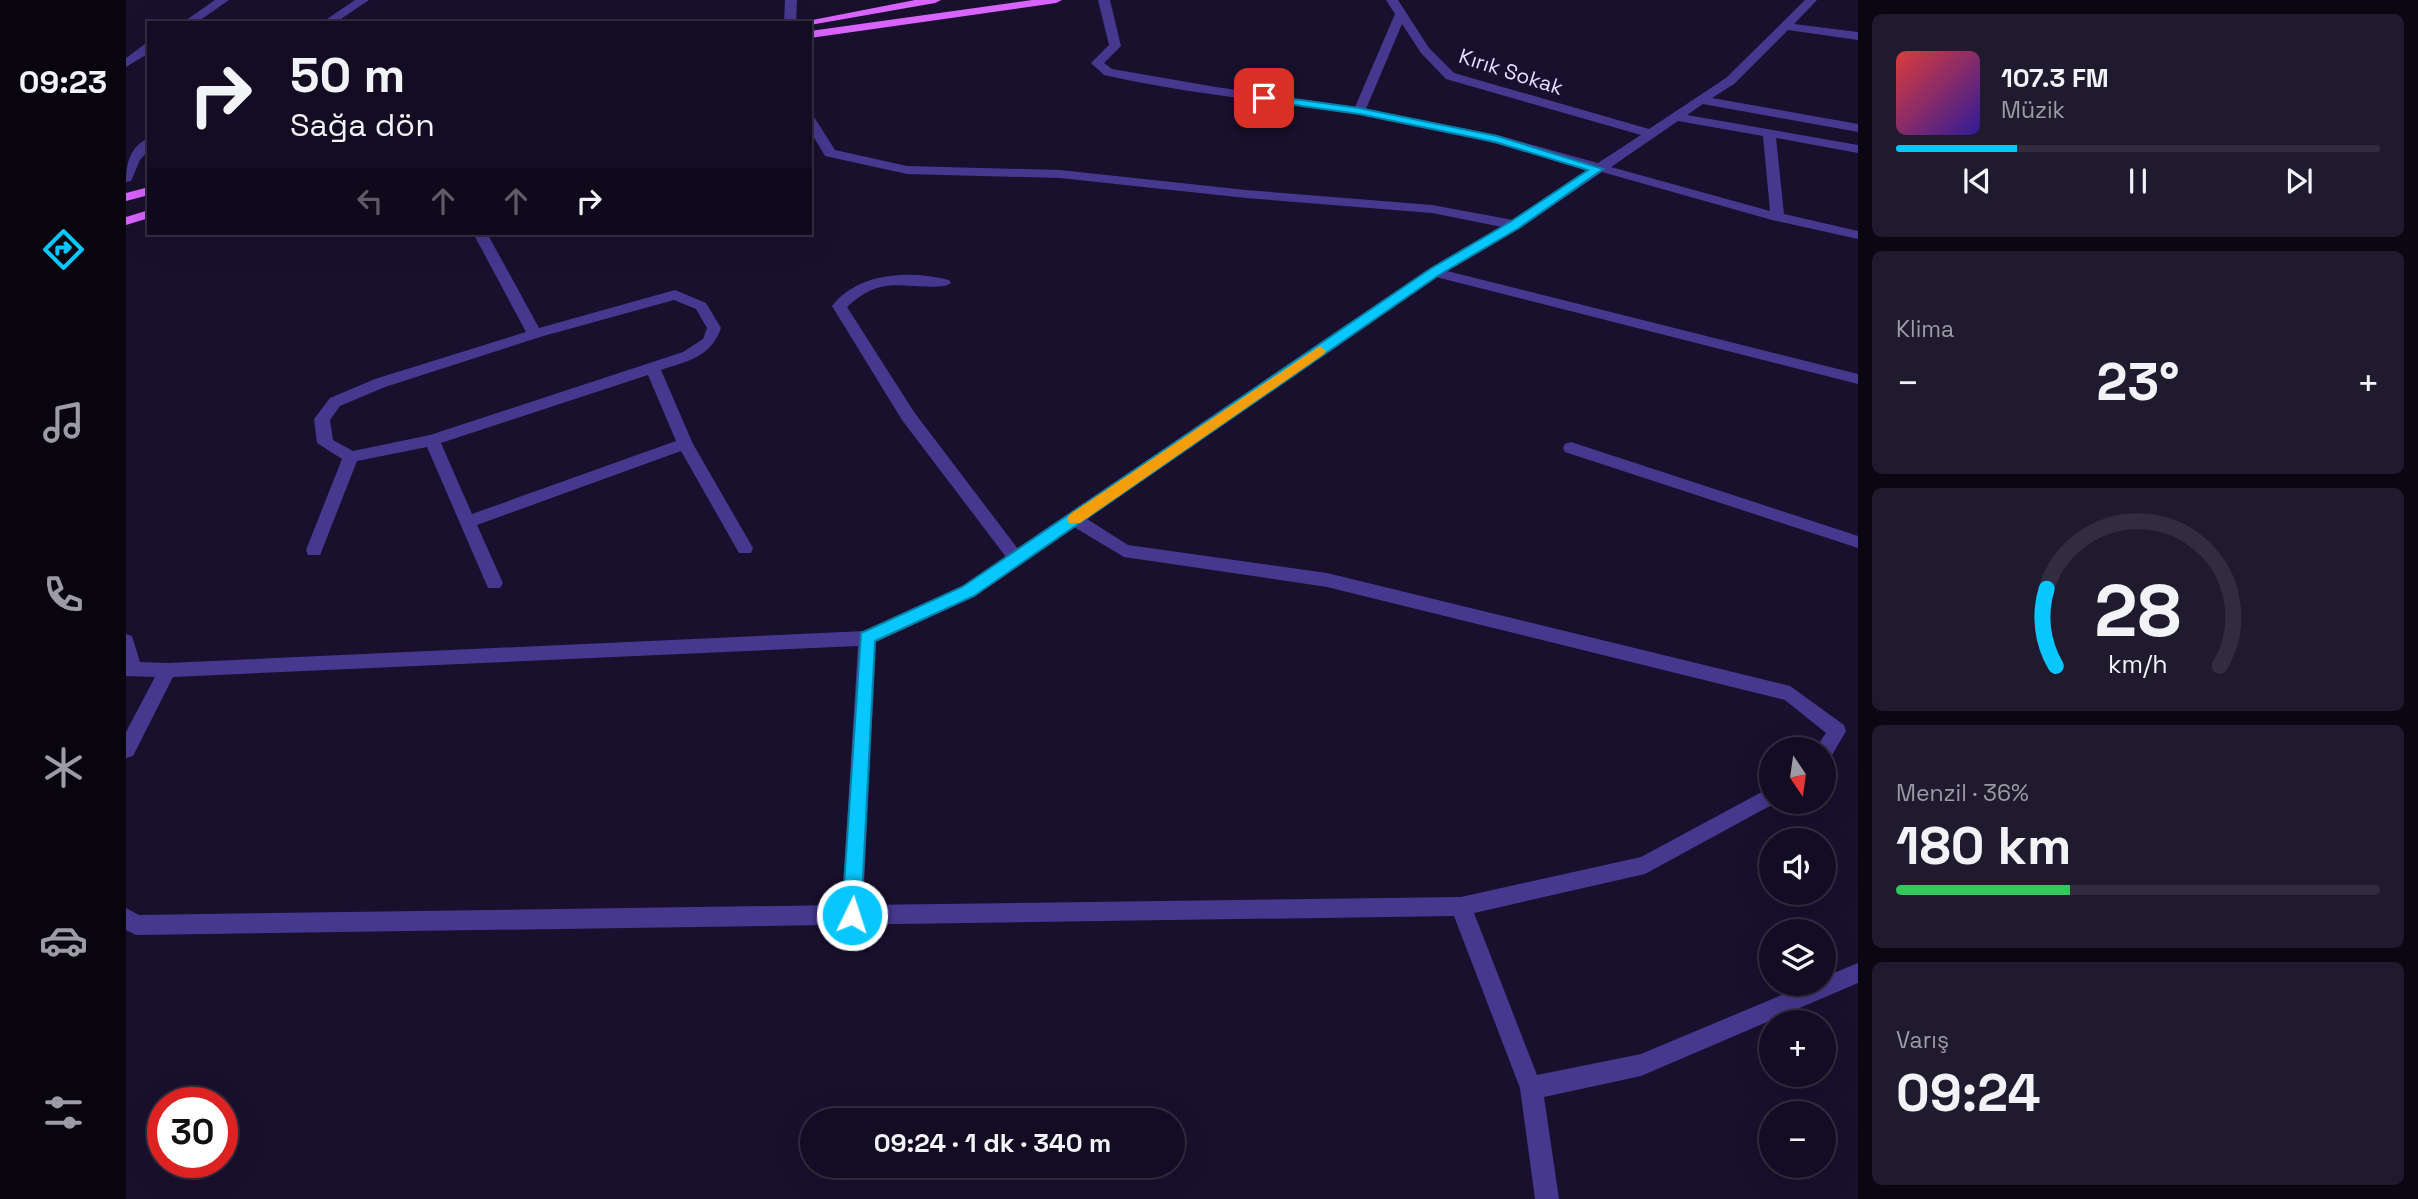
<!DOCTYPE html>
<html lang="tr">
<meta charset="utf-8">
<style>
:root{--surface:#130c22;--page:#201a2f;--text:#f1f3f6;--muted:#9d9ba5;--line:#322c40;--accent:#08c7ff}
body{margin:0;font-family:"Space Grotesk",sans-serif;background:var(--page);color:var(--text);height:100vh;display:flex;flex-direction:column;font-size:26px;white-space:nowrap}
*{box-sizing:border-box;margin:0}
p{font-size:23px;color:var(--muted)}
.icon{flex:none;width:38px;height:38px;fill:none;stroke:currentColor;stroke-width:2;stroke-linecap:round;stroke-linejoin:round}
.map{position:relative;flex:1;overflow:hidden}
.side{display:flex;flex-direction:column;gap:14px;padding:14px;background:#0a0713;width:560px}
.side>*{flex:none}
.guide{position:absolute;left:21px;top:21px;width:665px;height:214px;border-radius:0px;box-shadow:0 7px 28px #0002,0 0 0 2px var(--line);background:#130c22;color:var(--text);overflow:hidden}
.needle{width:46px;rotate:167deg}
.controls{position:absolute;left:1633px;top:737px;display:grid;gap:14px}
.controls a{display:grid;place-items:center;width:77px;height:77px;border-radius:50%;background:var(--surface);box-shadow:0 7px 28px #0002,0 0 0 2px var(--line);font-size:35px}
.speed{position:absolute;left:21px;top:1087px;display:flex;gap:14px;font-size:35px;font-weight:700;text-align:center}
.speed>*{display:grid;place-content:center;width:91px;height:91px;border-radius:50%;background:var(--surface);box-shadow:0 7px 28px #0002,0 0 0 2px var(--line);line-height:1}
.speed .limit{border:10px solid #d22;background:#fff;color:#111}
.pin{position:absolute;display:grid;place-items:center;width:60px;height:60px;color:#fff;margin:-30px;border-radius:14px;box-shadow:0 4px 10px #0006}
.me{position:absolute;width:77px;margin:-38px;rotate:4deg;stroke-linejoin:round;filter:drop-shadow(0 0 5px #0008)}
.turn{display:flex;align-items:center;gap:24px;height:147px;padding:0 28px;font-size:32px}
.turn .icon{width:91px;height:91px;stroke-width:2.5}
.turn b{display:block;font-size:49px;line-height:60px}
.lanes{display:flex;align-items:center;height:66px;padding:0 28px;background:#0003;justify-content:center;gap:35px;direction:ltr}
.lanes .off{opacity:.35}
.big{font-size:52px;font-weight:700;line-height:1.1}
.side .card{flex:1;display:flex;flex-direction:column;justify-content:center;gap:10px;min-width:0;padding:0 24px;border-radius:10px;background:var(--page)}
.side .dial{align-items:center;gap:0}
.dial svg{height:182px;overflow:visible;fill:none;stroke:var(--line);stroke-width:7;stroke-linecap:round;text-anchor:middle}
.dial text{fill:var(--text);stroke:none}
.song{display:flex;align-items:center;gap:21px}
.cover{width:84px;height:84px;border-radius:10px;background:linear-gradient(135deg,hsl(0 70% 55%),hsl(250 70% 35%))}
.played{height:7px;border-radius:4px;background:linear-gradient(90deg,var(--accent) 25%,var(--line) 25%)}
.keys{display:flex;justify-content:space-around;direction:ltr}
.heat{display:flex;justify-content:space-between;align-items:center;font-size:38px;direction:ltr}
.charge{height:10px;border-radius:5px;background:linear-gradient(90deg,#34c759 36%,var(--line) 0)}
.trip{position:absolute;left:674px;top:1108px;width:385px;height:70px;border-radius:35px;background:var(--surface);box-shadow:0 7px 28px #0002,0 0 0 2px var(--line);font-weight:700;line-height:70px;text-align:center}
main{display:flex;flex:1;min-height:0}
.tab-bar{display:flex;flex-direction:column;width:126px;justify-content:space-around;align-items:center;background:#08050e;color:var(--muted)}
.tab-bar .icon{width:49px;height:49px}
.tab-bar .on{color:var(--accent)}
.tab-bar b{font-size:32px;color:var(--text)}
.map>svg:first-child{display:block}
</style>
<main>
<nav class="tab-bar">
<b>09:23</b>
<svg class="icon on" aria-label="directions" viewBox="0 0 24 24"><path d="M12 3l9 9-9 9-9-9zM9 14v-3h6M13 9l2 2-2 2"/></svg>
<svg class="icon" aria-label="music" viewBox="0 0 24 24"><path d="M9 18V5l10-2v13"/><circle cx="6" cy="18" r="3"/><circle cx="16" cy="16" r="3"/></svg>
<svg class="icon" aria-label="phone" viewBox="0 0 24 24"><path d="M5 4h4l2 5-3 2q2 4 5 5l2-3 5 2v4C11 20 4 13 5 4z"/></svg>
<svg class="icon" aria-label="climate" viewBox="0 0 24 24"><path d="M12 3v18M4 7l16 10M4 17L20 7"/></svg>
<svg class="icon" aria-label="car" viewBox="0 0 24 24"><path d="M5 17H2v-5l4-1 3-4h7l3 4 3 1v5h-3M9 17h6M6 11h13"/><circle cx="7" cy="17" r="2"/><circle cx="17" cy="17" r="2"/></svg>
<svg class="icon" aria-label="filters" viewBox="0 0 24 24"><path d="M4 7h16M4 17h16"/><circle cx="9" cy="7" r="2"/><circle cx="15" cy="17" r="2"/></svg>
</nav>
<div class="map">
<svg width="1732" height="1199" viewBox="0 0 1732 1199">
<rect width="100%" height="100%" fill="#19102d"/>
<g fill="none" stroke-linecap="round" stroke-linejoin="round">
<path fill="#46388f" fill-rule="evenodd" d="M 89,0 L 103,0 L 70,23 L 56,23 Z
M 229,0 L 243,0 L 209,23 L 195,23 Z
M 659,0 L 671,0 L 670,23 L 658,23 Z
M 972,0 L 984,0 L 995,46 L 978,63 L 986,69 L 1090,87 L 1229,107 L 1269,14 L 1260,0 L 1272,0 L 1303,48 L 1328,73 L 1523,129 L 1600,78 L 1679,0 L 1691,0 L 1668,24 L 1732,32 L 1732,40 L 1662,30 L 1608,84 L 1586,98 L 1732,124 L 1732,132 L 1577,104 L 1561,115 L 1732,145 L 1732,153 L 1650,138 L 1658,214 L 1732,231 L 1732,239 L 1646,220 L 1476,172 L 1394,228 L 1321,271 L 1732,374 L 1732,384 L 1310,277 L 961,519 L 1002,545 L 1201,573 L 1664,686 L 1718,725 L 1720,731 L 1705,757 L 1698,759 L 1698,749 L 1689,749 L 1700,733 L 1659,700 L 1201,587 L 998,557 L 948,527 L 848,597 L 750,642 L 737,905 L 1335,897 L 1515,857 L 1645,787 L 1645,802 L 1651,802 L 1519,874 L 1348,913 L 1411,1075 L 1515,1054 L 1682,984 L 1698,984 L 1698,977 L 1732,963 L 1732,983 L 1515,1076 L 1418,1097 L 1433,1199 L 1409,1199 L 1394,1088 L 1328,916 L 10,935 L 0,930 L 0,908 L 13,915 L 716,905 L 732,646 L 47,677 L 7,756 L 0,758 L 0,732 L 29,677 L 0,676 L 0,634 L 6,636 L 14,662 L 42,663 L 739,631 L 836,587 L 880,557 L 776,420 L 706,306 C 732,272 785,270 823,280 L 825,283 C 816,291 775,283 760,286 C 744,288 732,297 721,307 L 788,412 L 892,549 L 1303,269 L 1376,227 L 1306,213 L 1120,198 L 934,178 L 781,174 L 699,156 L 684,131 L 684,116 L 688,117 L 709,150 L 781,166 L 934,170 L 1120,190 L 1306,205 L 1387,220 L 1464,169 C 1387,147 1309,127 1230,114 C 1146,101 1061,94 978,75 L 965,63 L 983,45 ZM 1276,24 L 1295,53 L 1320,79 L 1515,135 L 1472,163 L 1371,135 L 1240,109 ZM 1552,121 L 1637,136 L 1644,211 L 1485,167 Z
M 19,44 L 23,44 L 23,53 L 0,67 L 0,58 Z
M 23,138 L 23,150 L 14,160 L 5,181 L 0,182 C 0,164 4,146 23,138 Z
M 347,233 L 361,233 L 413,328 L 549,290 L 580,303 L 595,328 C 585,357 562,361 535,370 L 567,444 L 627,548 L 625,553 L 613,553 L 555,451 L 351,525 L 377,583 L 374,588 L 362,588 L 301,447 L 231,461 L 196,550 L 194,555 L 182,555 L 180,550 L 216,459 L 191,443 L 188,419 L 204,398 L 249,379 L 400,332 ZM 548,300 L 570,309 L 581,328 L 577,339 L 557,352 L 304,435 L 227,451 L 207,440 L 204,420 L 214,406 L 259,387 L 414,337 ZM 522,375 L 550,441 L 346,514 L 315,443 Z
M 1445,442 L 1732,536 L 1732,548 L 1439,452 L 1437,448 L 1439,444 Z"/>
<path fill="#d863ff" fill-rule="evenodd" d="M 789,0 L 815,0 L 809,3 L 684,25 L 684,23 L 671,23 Z
M 906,0 L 936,0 L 930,3 L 684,38 L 684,31 Z
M 23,187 L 23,195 L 0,201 L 0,193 Z
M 23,210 L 23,218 L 0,225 L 0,217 Z"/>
</g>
<path fill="#08c7ff" stroke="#0581a6" stroke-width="2" d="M 1138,95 L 1233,108 L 1371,136 L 1477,169 L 1393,228 L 1313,275 L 848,596 L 749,641 L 735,915 L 732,921 L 726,923 L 719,921 L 716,915 L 735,633 L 836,587 L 1304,269 L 1384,222 L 1462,170 L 1369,142 L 1233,114 L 1134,100 L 1132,98 Z"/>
<path fill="#f59e0b" d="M 1194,346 L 1200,351 L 1198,354 L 954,523 L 943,523 L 941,519 L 943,515 Z"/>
<g text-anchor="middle" stroke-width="7" stroke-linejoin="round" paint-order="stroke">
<g font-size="21" fill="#e5dcff" stroke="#19102d">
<text transform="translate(1385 72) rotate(18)" y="7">Kırık Sokak</text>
</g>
</g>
</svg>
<div class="controls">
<a><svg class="needle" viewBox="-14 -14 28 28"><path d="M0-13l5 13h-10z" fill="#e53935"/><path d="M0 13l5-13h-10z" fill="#9d9ba5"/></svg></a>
<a><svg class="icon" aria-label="sound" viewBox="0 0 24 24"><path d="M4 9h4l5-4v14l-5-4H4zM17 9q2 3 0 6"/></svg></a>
<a><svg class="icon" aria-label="layers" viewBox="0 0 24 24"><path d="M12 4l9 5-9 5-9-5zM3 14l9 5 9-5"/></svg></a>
<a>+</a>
<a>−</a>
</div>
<div class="speed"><div class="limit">30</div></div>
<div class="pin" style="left:1138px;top:98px;background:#d93025"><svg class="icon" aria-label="arrive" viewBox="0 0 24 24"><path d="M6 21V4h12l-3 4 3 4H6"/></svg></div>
<svg class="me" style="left:726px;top:915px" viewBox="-20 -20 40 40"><circle r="17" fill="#08c7ff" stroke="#fff" stroke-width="3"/><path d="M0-11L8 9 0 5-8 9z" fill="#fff"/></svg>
<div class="trip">09:24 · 1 dk · 340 m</div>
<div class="guide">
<div class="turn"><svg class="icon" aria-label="right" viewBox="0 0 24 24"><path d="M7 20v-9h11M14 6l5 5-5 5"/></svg><div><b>50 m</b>Sağa dön</div></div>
<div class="lanes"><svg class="icon off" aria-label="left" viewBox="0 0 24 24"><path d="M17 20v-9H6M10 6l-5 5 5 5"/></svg><svg class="icon off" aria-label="ahead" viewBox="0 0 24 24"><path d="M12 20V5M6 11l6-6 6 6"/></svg><svg class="icon off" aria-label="ahead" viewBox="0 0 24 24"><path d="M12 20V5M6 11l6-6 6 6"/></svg><svg class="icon" aria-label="right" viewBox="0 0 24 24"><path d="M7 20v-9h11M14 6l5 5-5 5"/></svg></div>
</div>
</div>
<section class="side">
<div class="card">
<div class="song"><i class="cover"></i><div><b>107.3 FM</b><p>Müzik</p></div></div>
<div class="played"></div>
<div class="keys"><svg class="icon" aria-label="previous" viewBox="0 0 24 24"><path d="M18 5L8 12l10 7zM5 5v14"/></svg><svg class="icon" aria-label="pause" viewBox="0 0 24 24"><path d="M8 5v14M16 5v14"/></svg><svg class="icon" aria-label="next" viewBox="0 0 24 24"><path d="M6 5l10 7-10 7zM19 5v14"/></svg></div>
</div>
<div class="card"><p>Klima</p>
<div class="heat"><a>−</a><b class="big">23°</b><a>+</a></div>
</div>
<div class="card dial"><svg viewBox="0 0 100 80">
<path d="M14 69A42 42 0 1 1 86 69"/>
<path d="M14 69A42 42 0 0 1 10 35" stroke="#08c7ff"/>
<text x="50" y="56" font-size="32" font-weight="700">28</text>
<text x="50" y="72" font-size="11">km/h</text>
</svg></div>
<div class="card"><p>Menzil · 36%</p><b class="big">180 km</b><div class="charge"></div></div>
<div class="card"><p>Varış</p><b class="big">09:24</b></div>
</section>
</main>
